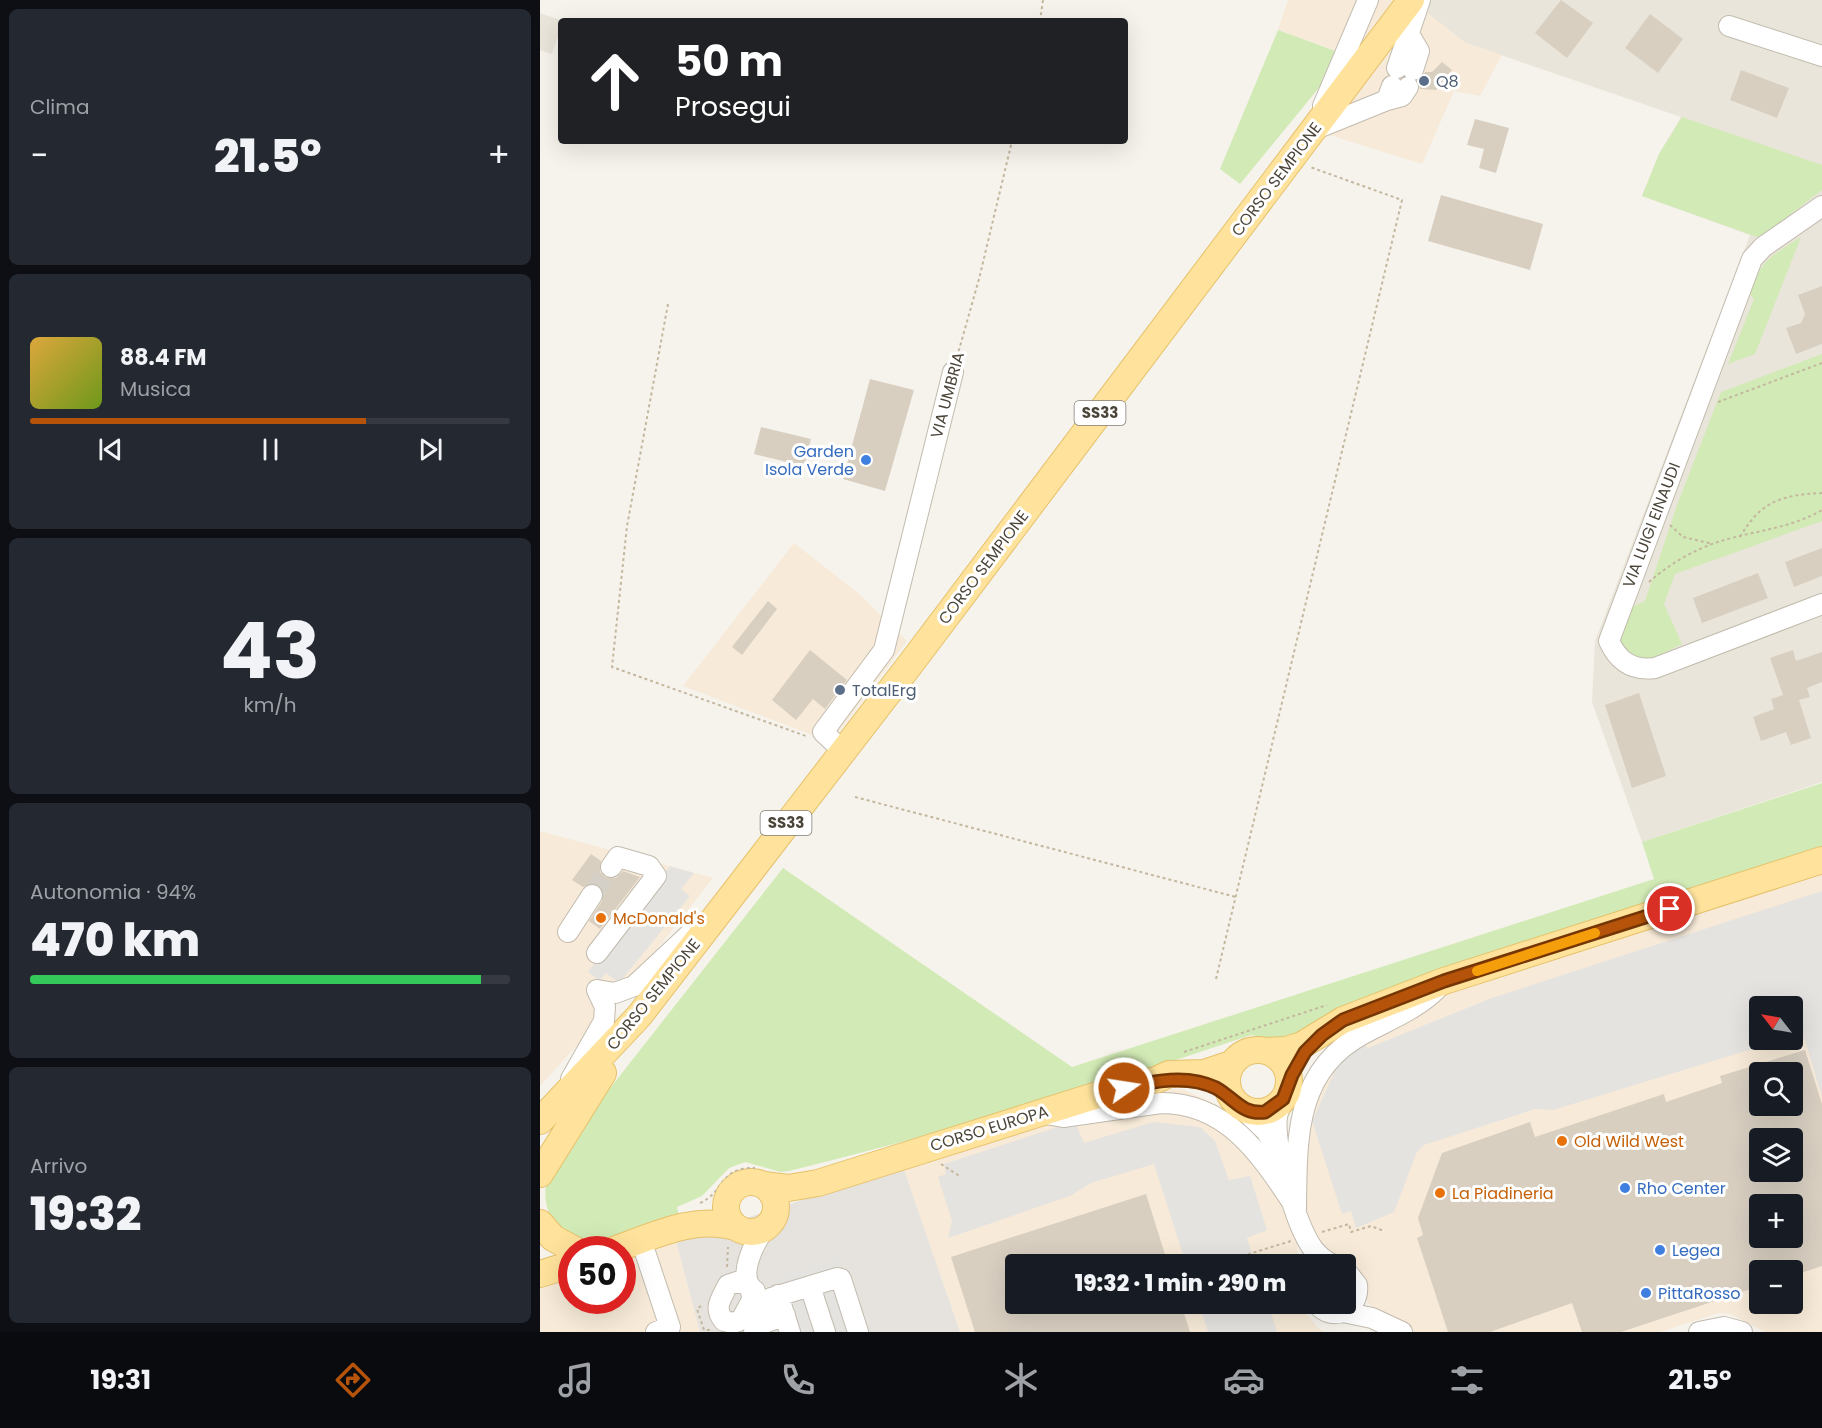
<!DOCTYPE html>
<html lang="it">
<meta charset="utf-8">
<style>
:root{--surface:#171b24;--page:#242831;--text:#f1f3f6;--muted:#9ea1a6;--line:#363941;--accent:#b45309}
body{margin:0;font-family:Poppins,sans-serif;background:var(--page);color:var(--text);height:100vh;display:flex;flex-direction:column;font-size:22px;white-space:nowrap}
*{box-sizing:border-box;margin:0}
p{font-size:20px;color:var(--muted)}
.icon{flex:none;width:33px;height:33px;fill:none;stroke:currentColor;stroke-width:2;stroke-linecap:round;stroke-linejoin:round}
.map{position:relative;flex:1;overflow:hidden}
.details{display:flex;flex-direction:column;gap:9px;padding:9px;background:#0d0f14;width:540px}
.details>*{flex:none}
.banner{position:absolute;left:18px;top:18px;width:570px;height:126px;border-radius:6px;box-shadow:0 6px 24px #0002;background:#202124;color:#fff;overflow:hidden}
.needle{width:39px;rotate:301deg}
.fabs{position:absolute;left:1209px;top:996px;display:grid;gap:12px}
.fabs a{display:grid;place-items:center;width:54px;height:54px;border-radius:6px;background:var(--surface);box-shadow:0 6px 24px #0002;font-size:30px}
.speed{position:absolute;left:18px;top:1236px;display:flex;gap:12px;font-size:30px;font-weight:700;text-align:center}
.speed>*{display:grid;place-content:center;width:78px;height:78px;border-radius:50%;background:var(--surface);box-shadow:0 6px 24px #0002;line-height:1}
.speed .limit{border:9px solid #d22;background:#fff;color:#111}
.pin{position:absolute;display:grid;place-items:center;width:51px;height:51px;color:#fff;margin:-26px;border:3px solid #fff;border-radius:50%;box-shadow:0 2px 6px #0007}
.me{position:absolute;width:66px;margin:-33px;rotate:77deg;stroke-linejoin:round;filter:drop-shadow(0 0 4px #0008)}
.turn{display:flex;align-items:center;gap:21px;height:126px;padding:0 18px;font-size:27px}
.turn .icon{width:78px;height:78px;stroke-width:2.5}
.turn b{display:block;font-size:42px;line-height:51px}
.big{font-size:45px;font-weight:800;line-height:1.1}
.details .tile{flex:1;display:flex;flex-direction:column;justify-content:center;gap:9px;min-width:0;padding:0 21px;border-radius:9px;background:var(--page)}
.details .dial{align-items:center;gap:0}
.dial b{font-size:78px;line-height:1}
.song{display:flex;align-items:center;gap:18px}
.cover{width:72px;height:72px;border-radius:9px;background:linear-gradient(135deg,hsl(40 70% 55%),hsl(80 70% 35%))}
.played{height:6px;border-radius:3px;background:linear-gradient(90deg,var(--accent) 70%,var(--line) 70%)}
.keys{display:flex;justify-content:space-around;direction:ltr}
.heat{display:flex;justify-content:space-between;align-items:center;font-size:33px;direction:ltr}
.charge{height:9px;border-radius:4px;background:linear-gradient(90deg,#34c759 94%,var(--line) 0)}
.trip{position:absolute;left:465px;top:1254px;width:351px;height:60px;border-radius:6px;background:var(--surface);box-shadow:0 6px 24px #0002;font-weight:800;line-height:60px;text-align:center}
.menu{display:flex;height:96px;justify-content:space-around;align-items:center;background:#090b0e;color:var(--muted)}
.menu .icon{width:42px;height:42px}
.menu .selected{color:var(--accent)}
.menu b{font-size:27px;color:var(--text)}
main{display:flex;flex:1;min-height:0}
.map>svg:first-child{display:block}
</style>
<main>
<section class="details">
<div class="tile"><p>Clima</p>
<div class="heat"><a>−</a><b class="big">21.5°</b><a>+</a></div>
</div>
<div class="tile">
<div class="song"><i class="cover"></i><div><b>88.4 FM</b><p>Musica</p></div></div>
<div class="played"></div>
<div class="keys"><svg class="icon" aria-label="previous" viewBox="0 0 24 24"><path d="M18 5L8 12l10 7zM5 5v14"/></svg><svg class="icon" aria-label="pause" viewBox="0 0 24 24"><path d="M8 5v14M16 5v14"/></svg><svg class="icon" aria-label="next" viewBox="0 0 24 24"><path d="M6 5l10 7-10 7zM19 5v14"/></svg></div>
</div>
<div class="tile dial"><b>43</b><p>km/h</p></div>
<div class="tile"><p>Autonomia · 94%</p><b class="big">470 km</b><div class="charge"></div></div>
<div class="tile"><p>Arrivo</p><b class="big">19:32</b></div>
</section>
<div class="map">
<svg width="1282" height="1332" viewBox="0 0 1282 1332">
<rect width="100%" height="100%" fill="#f6f3ec"/>
<path fill="#eae5da" d="M 891,0 L 1282,0 L 1282,782 L 1102,842 L 1052,702 L 1055,641 L 1210,235 L 1102,196 L 1119,154 L 1141,117 L 926,43 L 883,10 Z
M 0,13 L 23,21 L 12,54 L 0,50 Z"/>
<path fill="#f7ead8" fill-rule="evenodd" d="M 748,0 L 854,0 L 811,56 L 738,30 Z
M 883,10 L 926,43 L 962,55 L 940,96 L 914,91 L 882,164 L 786,134 Z
M 254,543 L 317,592 L 367,641 L 291,742 L 143,686 Z
M 0,831 L 173,878 L 99,972 L 57,1016 L 42,1040 L 0,1086 Z
M 1282,868 L 1282,1332 L 1225,1332 L 1190,1314 L 1179,1313 L 1120,1332 L 866,1332 L 829,1304 L 814,1277 L 795,1264 L 757,1207 L 760,1135 L 792,1061 L 913,984 ZM 1220,1006 L 1252,1006 L 1252,1040 L 1220,1040 ZM 1220,1072 L 1252,1072 L 1252,1106 L 1220,1106 ZM 1220,1138 L 1252,1138 L 1252,1172 L 1220,1172 ZM 1220,1204 L 1252,1204 L 1252,1238 L 1220,1238 ZM 1220,1270 L 1252,1270 L 1252,1304 L 1220,1304 Z
M 642,1089 L 686,1109 L 718,1139 L 728,1156 L 757,1235 L 758,1264 L 476,1264 L 476,1304 L 764,1304 L 766,1313 L 778,1328 L 784,1332 L 420,1332 L 363,1167 L 616,1090 Z
M 136,1241 L 160,1332 L 0,1332 L 0,1289 L 31,1278 L 32,1300 L 82,1300 L 83,1260 Z"/>
<path fill="#e6e2dd" d="M 363,1167 L 420,1332 L 160,1332 L 136,1241 Z"/>
<path fill="#d2eab5" d="M 738,30 L 801,53 L 796,67 L 700,184 L 680,169 Z
M 1142,117 L 1282,165 L 1282,190 L 1220,238 L 1102,196 L 1119,154 Z
M 1261,237 L 1215,354 L 1188,364 L 1214,299 L 1209,293 C 1223,258 1230,257 1261,237 Z
M 1282,354 L 1282,521 L 1135,574 L 1124,604 L 1142,644 L 1110,660 L 1084,653 L 1075,640 L 1087,609 L 1105,601 L 1137,505 L 1181,392 Z
M 1282,783 L 1282,851 L 758,1037 L 728,1039 L 711,1035 C 559,1087 405,1132 249,1171 L 241,1172 L 205,1162 L 189,1168 L 162,1196 L 137,1207 L 139,1216 C 115,1224 50,1251 28,1236 C 23,1233 19,1227 15,1223 C 0,1201 4,1182 16,1157 L 243,868 L 532,1067 L 1114,879 L 1102,842 Z"/>
<path fill="#e5e3e0" d="M 130,866 L 154,873 L 141,889 L 150,896 L 79,983 L 66,973 L 60,981 L 48,972 L 54,964 L 52,962 Z
M 1282,891 L 1282,1097 L 1265,1040 L 1257,1035 L 1253,1036 L 1252,1006 L 1220,1006 L 1220,1040 L 1242,1040 L 1013,1110 L 995,1109 L 884,1145 L 877,1152 L 854,1212 L 816,1228 L 811,1211 L 802,1214 L 772,1121 L 801,1058 L 821,1042 L 828,1048 L 952,998 Z
M 613,1122 L 660,1127 L 675,1141 L 689,1180 L 710,1176 L 727,1230 L 707,1238 L 715,1264 L 646,1264 L 614,1164 L 551,1183 L 530,1196 L 408,1238 L 412,1221 L 398,1177 L 406,1174 L 404,1164 L 524,1125 L 536,1124 L 544,1143 Z
M 298,1258 L 322,1332 L 208,1332 L 235,1312 L 239,1288 L 236,1278 Z
M 659,1304 L 728,1304 L 737,1332 L 668,1332 Z"/>
<path fill="#d8cfc1" fill-rule="evenodd" d="M 1021,0 L 1053,23 L 1027,58 L 995,33 Z
M 1110,14 L 1143,39 L 1118,73 L 1085,48 Z
M 902,62 L 912,70 L 896,90 L 880,89 L 878,81 L 885,72 L 892,72 Z
M 1201,70 L 1249,88 L 1237,118 L 1190,100 Z
M 935,119 L 969,128 L 956,173 L 939,168 L 944,149 L 927,145 Z
M 901,195 L 1003,224 L 990,270 L 888,241 Z
M 1282,286 L 1282,344 L 1256,354 L 1246,328 L 1261,323 L 1265,314 L 1258,295 Z
M 330,379 L 374,390 L 345,491 L 303,479 Z
M 221,427 L 271,439 L 264,466 L 214,454 Z
M 1282,548 L 1282,576 L 1254,587 L 1245,562 Z
M 1218,573 L 1228,598 L 1162,623 L 1153,598 Z
M 228,601 L 237,609 L 202,655 L 192,647 Z
M 270,650 L 307,680 L 285,709 L 273,699 L 256,720 L 232,700 Z
M 1253,650 L 1256,661 L 1282,652 L 1282,682 L 1267,688 L 1270,697 L 1259,700 L 1271,738 L 1251,745 L 1246,732 L 1221,741 L 1213,717 L 1234,709 L 1231,699 L 1243,695 L 1230,658 Z
M 1099,693 L 1126,776 L 1092,788 L 1065,705 Z
M 51,854 L 61,861 L 60,872 L 65,877 L 76,878 L 83,871 L 100,877 L 60,929 L 49,921 L 62,901 L 62,889 L 53,883 L 43,887 L 32,880 Z
M 1265,1050 L 1282,1104 L 1282,1266 L 1252,1276 L 1252,1270 L 1220,1270 L 1220,1286 L 1081,1332 L 1042,1332 L 1032,1303 L 950,1332 L 908,1332 L 877,1238 L 883,1235 L 878,1218 L 902,1153 L 990,1122 L 995,1137 L 1124,1094 L 1126,1102 L 1182,1083 L 1180,1076 ZM 1220,1072 L 1252,1072 L 1252,1106 L 1220,1106 ZM 1220,1138 L 1252,1138 L 1252,1172 L 1220,1172 ZM 1220,1204 L 1252,1204 L 1252,1238 L 1220,1238 Z
M 606,1194 L 628,1264 L 476,1264 L 476,1304 L 641,1304 L 650,1332 L 435,1332 L 411,1257 Z"/>
<g fill="none" stroke-linecap="round" stroke-linejoin="round">
<path stroke="#d4d0c8" stroke-width="20" stroke-dasharray="20 10" stroke-linecap="butt" d="M 52,895 L 71,867"/>
<defs>
<path id="minor" d="M 1189,26 L 1282,56
M 869,34 L 879,51 L 873,70
M 857,68 L 880,0
M 847,100 L 862,96 L 868,87
M 783,106 L 828,0
M 773,130 L 847,100 L 852,86
M 1282,206 L 1223,247 L 1212,259 L 1069,641 C 1078,661 1092,671 1115,668 L 1282,604
M 302,750 L 283,732 L 344,650 L 413,372
M 28,932 L 52,895
M 57,953 L 116,876 L 109,866 L 78,857 L 71,867
M 57,990 L 75,993 L 94,986 L 155,929
M 31,1079 L 64,1021 L 65,1007 L 57,990
M 743,1099 C 741,1105 738,1111 737,1117 C 733,1145 756,1228 774,1250 C 779,1256 785,1261 792,1264
M 703,1109 L 726,1131 L 737,1150
M 506,1114 L 523,1117 L 621,1103 C 689,1103 722,1157 756,1208
M 756,1208 C 757,1140 754,1071 823,1034 C 847,1021 877,1009 897,989
M 101,1240 L 130,1327 L 116,1332
M 200,1281 L 211,1288 L 212,1300 L 201,1320 L 193,1323 L 184,1321 C 173,1308 181,1299 188,1285 Z
M 270,1286 L 285,1332
M 215,1291 C 195,1278 215,1241 226,1227
M 238,1295 L 250,1332
M 777,1304 C 793,1324 820,1309 817,1285 L 806,1271
M 803,1312 L 832,1318 L 862,1332
M 202,1319 L 231,1298 L 297,1278 L 301,1279 L 318,1332
M 214,1332 L 219,1325 L 245,1315
M 1159,1332 L 1184,1327 L 1202,1332"/>
<path id="major" d="M687 1081a31 31 0 1 1 62 0a31 31 0 1 1-62 0Z
M 727,1051 L 746,1050 L 762,1045 L 803,1020 L 904,981 L 1282,860
M 0,1121 L 99,1016 L 369,666 L 871,0
M 0,1174 L 63,1073
M186 1207a25 25 0 1 1 50 0a25 25 0 1 1-50 0Z
M 224,1185 L 248,1188 L 278,1183 L 564,1093 L 616,1080 L 629,1074 L 664,1073 L 691,1064
M 0,1223 L 13,1238 L 35,1250
M 74,1250 C 113,1236 156,1214 198,1228
M 0,1274 L 32,1264"/>
</defs>
<use href="#minor" stroke="#c2bbae" stroke-width="22"/>
<use href="#major" stroke="#e6c16a" stroke-width="28"/>
<path stroke="#c4b79f" stroke-width="2" stroke-dasharray="3 3" stroke-linecap="butt" d="M 500,21 L 503,0
M 128,304 L 87,526 L 72,667 L 266,736
M 417,357 L 439,279 L 472,141
M 1178,402 L 1282,363
M 1130,525 L 1143,537 L 1173,544
M 1200,537 C 1221,501 1241,495 1282,493
M 1109,582 C 1127,566 1150,552 1172,544 C 1208,531 1248,530 1282,510
M 315,797 L 696,897
M 676,979 L 862,200 L 770,167
M 644,1052 L 787,1005
M 401,1164 L 421,1177
M 160,1203 C 185,1192 179,1167 215,1168
M 782,1232 L 809,1224 L 811,1232 L 831,1226 L 844,1231
M 686,1264 L 696,1258 L 751,1241
M 187,1267 L 188,1247
M 161,1306 L 157,1309 L 164,1330 L 170,1330"/>
<use href="#minor" stroke="#fff" stroke-width="20"/>
<use href="#major" stroke="#ffe39c" stroke-width="26"/>
</g>
<g fill="none" stroke-linecap="round" stroke-linejoin="round">
<defs>
<path id="route" d="M 584,1088 C 613,1081 648,1074 676,1088 C 694,1098 702,1115 725,1112 L 743,1099 L 752,1075 L 765,1052 L 782,1035 L 803,1020 L 904,981 L 1130,909"/>
</defs>
<use href="#route" stroke="#753606" stroke-width="15"/>
<use href="#route" stroke="#b45309" stroke-width="10"/>
<path stroke="#f59e0b" stroke-width="10" d="M 937,971 L 1055,933"/>
</g>
<g fill="#5c6f8a" stroke="#fff" stroke-width="2">
<circle cx="884" cy="81" r="6"/>
<circle cx="300" cy="690" r="6"/>
</g>
<g fill="#3f7fe0" stroke="#fff" stroke-width="2">
<circle cx="326" cy="460" r="6"/>
<circle cx="1085" cy="1188" r="6"/>
<circle cx="1120" cy="1250" r="6"/>
<circle cx="1106" cy="1293" r="6"/>
</g>
<g fill="#e8710a" stroke="#fff" stroke-width="2">
<circle cx="61" cy="918" r="6"/>
<circle cx="1022" cy="1141" r="6"/>
<circle cx="900" cy="1193" r="6"/>
</g>
<g text-anchor="middle" stroke-width="6" stroke-linejoin="round" paint-order="stroke">
<g fill="#fff" stroke="#817c74" stroke-width="1.5">
<rect x="534.5" y="401" width="51" height="24" rx="4.5"/>
<rect x="220.5" y="811" width="51" height="24" rx="4.5"/>
</g>
<g font-size="15" font-weight="bold" fill="#4b4439">
<text x="560" y="418">SS33</text>
<text x="246" y="828">SS33</text>
</g>
<g font-size="16" fill="#4e5e75" stroke="#fff" text-anchor="start">
<text x="896" y="87">Q8</text>
<text x="312" y="696">TotalErg</text>
</g>
<g font-size="16" fill="#4b4439" stroke="#fff">
<text transform="translate(736 179) rotate(-53)" y="6">CORSO SEMPIONE</text>
<text transform="translate(407 395) rotate(-75)" y="6">VIA UMBRIA</text>
<text transform="translate(1111 525) rotate(-69)" y="6">VIA LUIGI EINAUDI</text>
<text transform="translate(443 567) rotate(-53)" y="6">CORSO SEMPIONE</text>
<text transform="translate(113 994) rotate(-51)" y="6">CORSO SEMPIONE</text>
<text transform="translate(449 1128) rotate(-17)" y="6">CORSO EUROPA</text>
</g>
<g font-size="16" fill="#366cbe" stroke="#fff" text-anchor="start">
<text x="314" y="457" text-anchor="end">Garden<tspan x="314" dy="18">Isola Verde</tspan></text>
<text x="1097" y="1194">Rho Center</text>
<text x="1132" y="1256">Legea</text>
<text x="1118" y="1299">PittaRosso</text>
</g>
<g font-size="16" fill="#c56008" stroke="#fff" text-anchor="start">
<text x="73" y="924">McDonald's</text>
<text x="1034" y="1147">Old Wild West</text>
<text x="912" y="1199">La Piadineria</text>
</g>
</g>
</svg>
<div class="fabs">
<a><svg class="needle" viewBox="-14 -14 28 28"><path d="M0-13l5 13h-10z" fill="#e53935"/><path d="M0 13l5-13h-10z" fill="#9ea1a6"/></svg></a>
<a><svg class="icon" aria-label="search" viewBox="0 0 24 24"><circle cx="10" cy="10" r="6"/><path d="M15 15l6 6"/></svg></a>
<a><svg class="icon" aria-label="layers" viewBox="0 0 24 24"><path d="M12 4l9 5-9 5-9-5zM3 14l9 5 9-5"/></svg></a>
<a>+</a>
<a>−</a>
</div>
<div class="speed"><div class="limit">50</div></div>
<div class="pin" style="left:1130px;top:909px;background:#d93025"><svg class="icon" aria-label="arrive" viewBox="0 0 24 24"><path d="M6 21V4h12l-3 4 3 4H6"/></svg></div>
<svg class="me" style="left:584px;top:1088px" viewBox="-20 -20 40 40"><circle r="17" fill="#b45309" stroke="#fff" stroke-width="3"/><path d="M0-11L8 9 0 5-8 9z" fill="#fff"/></svg>
<div class="trip">19:32 · 1 min · 290 m</div>
<div class="banner">
<div class="turn"><svg class="icon" aria-label="ahead" viewBox="0 0 24 24"><path d="M12 20V5M6 11l6-6 6 6"/></svg><div><b>50 m</b>Prosegui</div></div>
</div>
</div>
</main>
<nav class="menu">
<b>19:31</b>
<svg class="icon selected" aria-label="directions" viewBox="0 0 24 24"><path d="M12 3l9 9-9 9-9-9zM9 14v-3h6M13 9l2 2-2 2"/></svg>
<svg class="icon" aria-label="music" viewBox="0 0 24 24"><path d="M9 18V5l10-2v13"/><circle cx="6" cy="18" r="3"/><circle cx="16" cy="16" r="3"/></svg>
<svg class="icon" aria-label="phone" viewBox="0 0 24 24"><path d="M5 4h4l2 5-3 2q2 4 5 5l2-3 5 2v4C11 20 4 13 5 4z"/></svg>
<svg class="icon" aria-label="climate" viewBox="0 0 24 24"><path d="M12 3v18M4 7l16 10M4 17L20 7"/></svg>
<svg class="icon" aria-label="car" viewBox="0 0 24 24"><path d="M5 17H2v-5l4-1 3-4h7l3 4 3 1v5h-3M9 17h6M6 11h13"/><circle cx="7" cy="17" r="2"/><circle cx="17" cy="17" r="2"/></svg>
<svg class="icon" aria-label="filters" viewBox="0 0 24 24"><path d="M4 7h16M4 17h16"/><circle cx="9" cy="7" r="2"/><circle cx="15" cy="17" r="2"/></svg>
<b>21.5°</b>
</nav>
